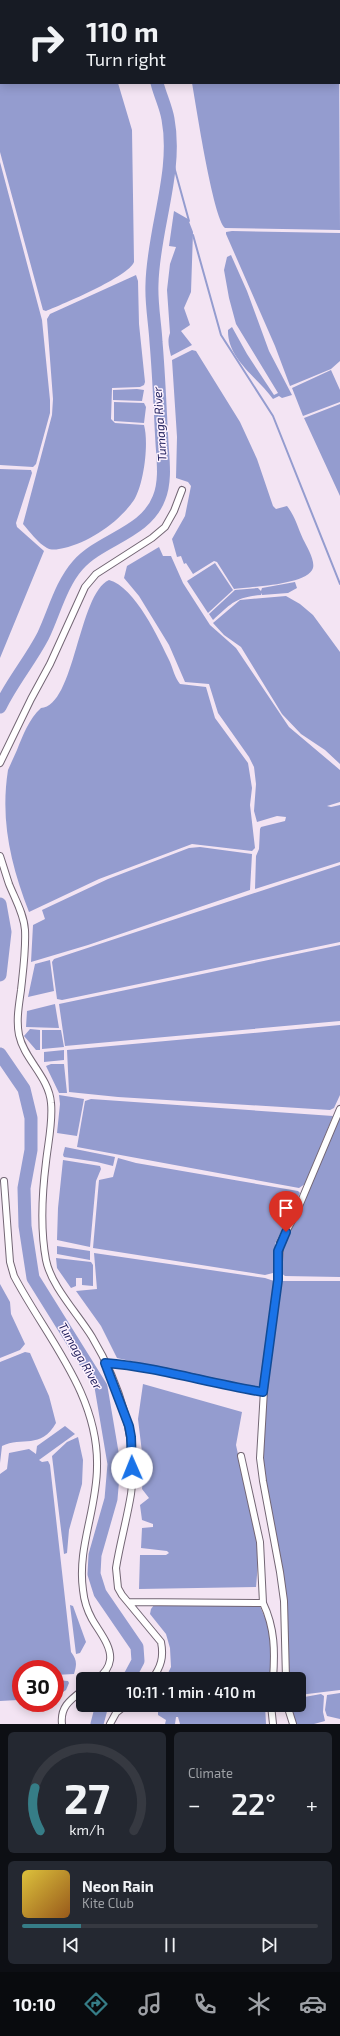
<!DOCTYPE html>
<meta charset="utf-8">
<style>
:root{--surface:#171b24;--page:#242831;--text:#f1f3f6;--muted:#9ea1a6;--line:#363941;--accent:#367d87}
body{margin:0;font-family:"Exo 2",sans-serif;background:var(--page);color:var(--text);height:100vh;display:flex;flex-direction:column;font-size:15px;white-space:nowrap}
*{box-sizing:border-box;margin:0}
p{font-size:13px;color:var(--muted)}
.icon{flex:none;width:22px;height:22px;fill:none;stroke:currentColor;stroke-width:2;stroke-linecap:round;stroke-linejoin:round}
.map{position:relative;height:1724px;overflow:hidden}
.panel{display:flex;flex-direction:column;gap:8px;padding:8px;background:#0d0f14;flex:1}
.panel>*{flex:none}
.top-card{position:absolute;left:0px;top:0px;width:340px;height:84px;box-shadow:0 2px 10px #0003;background:#171b24;color:var(--text);overflow:hidden}
.speed{position:absolute;left:12px;top:1660px;display:flex;gap:8px;font-size:20px;font-weight:700;text-align:center}
.speed>*{display:grid;place-content:center;width:52px;height:52px;border-radius:50%;background:var(--surface);box-shadow:0 2px 10px #0003;line-height:1}
.speed .limit{border:6px solid #d22;background:#fff;color:#111}
.pin{position:absolute;display:grid;place-items:center;width:34px;height:34px;color:#fff;margin:-41px -17px;border-radius:50% 50% 50% 0;rotate:-45deg;box-shadow:0 0 4px #0007}
.pin .icon{rotate:45deg}
.me{position:absolute;width:44px;margin:-22px;rotate:359deg;stroke-linejoin:round;filter:drop-shadow(0 0 3px #0008)}
.turn{display:flex;align-items:center;gap:14px;height:84px;padding:0 20px;font-size:18px}
.turn .icon{width:52px;height:52px;stroke-width:2.5}
.turn b{display:block;font-size:28px;line-height:34px}
.big{font-size:30px;font-weight:600;line-height:1.1}
.panel .widget{flex:1;display:flex;flex-direction:column;justify-content:center;gap:6px;min-width:0;padding:0 14px;border-radius:6px;background:var(--page)}
.panel .dial{align-items:center;gap:0}
.dial svg{height:104px;overflow:visible;fill:none;stroke:var(--line);stroke-width:7;stroke-linecap:round;text-anchor:middle}
.dial text{fill:var(--text);stroke:none}
.song{display:flex;align-items:center;gap:12px}
.cover{width:48px;height:48px;border-radius:6px;background:linear-gradient(135deg,hsl(50 70% 55%),hsl(30 70% 35%))}
.played{height:4px;border-radius:2px;background:linear-gradient(90deg,var(--accent) 20%,var(--line) 20%)}
.keys{display:flex;justify-content:space-around;direction:ltr}
.heat{display:flex;justify-content:space-between;align-items:center;font-size:22px;direction:ltr}
.panel .tiles{flex:1;display:grid;gap:8px;grid-template-columns:1fr 1fr}
.widget:last-child{grid-column:span 2}
.trip{position:absolute;left:76px;top:1672px;width:230px;height:40px;border-radius:6px;background:var(--surface);box-shadow:0 2px 10px #0003;font-weight:600;line-height:40px;text-align:center}
.menu{display:flex;height:64px;justify-content:space-around;align-items:center;background:#090b0e;color:var(--muted)}
.menu .icon{width:28px;height:28px}
.menu .selected{color:var(--accent)}
.menu b{font-size:18px;color:var(--text)}
.map>svg:first-child{display:block}
</style>
<div class="map">
<svg width="340" height="1724" viewBox="0 0 340 1724">
<rect width="100%" height="100%" fill="#f3e4f3"/>
<path fill="#949ccf" d="M 0,0 L 89,0 L 1,1 L 1,83 L 118,83 L 132,130 L 134,262 C 128,277 63,304 46,311 L 43,310 L 0,152 Z
M 149,0 L 325,0 L 325,1 L 149,1 Z
M 339,56 L 340,230 L 225,228 C 213,218 196,105 192,83 L 339,83 Z
M 0,162 L 42,320 L 50,400 L 50,413 L 36,464 L 33,467 L 0,465 Z
M 174,211 L 188,219 L 193,232 L 191,292 L 184,308 L 190,325 L 181,331 L 192,345 L 171,356 C 169,347 167,341 170,333 L 167,290 L 170,264 L 176,247 L 169,246 Z
M 232,231 L 340,233 L 340,361 L 331,369 L 290,386 L 275,346 L 226,234 L 226,232 Z
M 231,255 L 247,291 L 269,351 L 292,395 L 282,398 L 279,396 L 273,399 C 258,378 227,359 228,330 L 232,327 L 247,354 L 274,395 L 278,393 L 236,324 L 229,298 L 224,270 L 227,257 Z
M 136,275 L 138,281 L 139,324 L 145,382 L 144,385 L 140,387 L 112,388 L 111,419 L 115,423 L 144,425 C 149,443 144,484 134,500 C 119,522 90,542 64,548 C 59,549 52,551 47,548 C 38,543 29,531 23,524 L 52,415 L 53,399 L 47,319 L 50,314 Z
M 192,350 L 196,351 L 240,422 L 257,459 L 273,506 L 276,509 L 287,506 C 295,516 298,528 303,539 C 307,547 315,560 313,568 C 308,585 249,587 234,589 L 217,562 L 214,561 L 193,574 L 186,563 L 184,564 L 181,556 L 177,557 L 172,539 L 185,516 L 191,486 L 188,482 L 176,478 L 177,437 L 172,360 Z
M 331,370 L 340,390 L 340,402 L 303,416 L 292,388 Z
M 137,389 L 144,390 L 142,401 L 113,400 L 113,390 Z
M 114,402 L 144,403 L 146,407 L 144,423 L 114,421 Z
M 340,404 L 340,496 L 304,418 Z
M 0,469 L 31,470 L 32,473 L 16,523 L 17,527 L 44,551 L 0,658 Z
M 159,547 L 163,556 L 171,556 L 183,583 L 210,625 L 236,648 L 289,727 L 340,770 L 340,802 L 327,806 L 331,807 L 340,805 L 340,862 L 255,889 L 256,856 L 259,849 L 260,829 L 261,827 L 285,821 L 286,817 L 277,816 L 257,822 L 254,811 L 256,784 L 254,767 L 249,757 L 218,713 L 209,684 L 185,682 L 169,645 L 139,596 L 124,578 L 127,566 Z
M 215,563 L 233,590 L 208,613 L 187,581 Z
M 109,580 C 135,587 159,639 170,662 C 173,669 175,678 180,684 L 206,687 L 215,718 L 248,763 L 252,788 L 250,805 L 255,848 L 252,851 L 192,844 L 99,879 L 29,912 C 11,865 0,821 8,770 C 11,763 14,757 17,750 C 23,735 29,719 41,708 C 75,706 78,594 109,580 Z
M 295,582 L 297,588 L 288,593 L 262,595 L 262,593 L 261,595 C 235,597 231,604 213,620 L 209,614 L 235,590 L 258,588 L 261,591 L 262,588 Z
M 286,596 L 300,604 L 313,615 L 340,652 L 340,764 L 325,750 L 301,734 L 282,714 L 241,647 L 224,635 L 213,623 L 240,600 Z
M 200,847 L 252,854 L 250,890 L 88,945 L 31,962 L 33,925 L 45,919 L 42,910 L 108,879 L 189,848 Z
M 340,865 L 340,942 L 62,1000 L 57,999 L 52,962 L 54,959 Z
M 340,945 L 340,1021 L 65,1046 L 59,1004 Z
M 50,960 L 54,991 L 28,997 L 35,964 Z
M 55,1004 L 59,1028 L 26,1027 L 27,1011 Z
M 340,1025 L 340,1095 L 334,1108 L 330,1110 L 118,1097 L 69,1092 L 67,1050 Z
M 30,1029 L 40,1030 L 40,1050 L 36,1050 L 24,1036 Z
M 42,1030 L 61,1030 L 64,1047 L 42,1049 Z
M 64,1050 L 64,1060 L 44,1062 L 44,1052 Z
M 51,1064 L 64,1064 L 67,1093 L 59,1093 L 46,1066 Z
M 59,1095 L 84,1099 L 77,1136 L 57,1133 L 60,1104 Z
M 91,1099 L 333,1116 L 305,1184 L 299,1188 L 77,1147 L 85,1101 Z
M 340,1110 L 340,1277 L 285,1276 L 280,1272 L 279,1249 Z
M 65,1147 L 115,1157 L 113,1166 L 97,1162 L 64,1157 L 63,1155 Z
M 118,1158 L 136,1163 L 298,1191 L 300,1193 L 275,1244 L 276,1265 L 273,1273 L 265,1275 L 93,1248 L 99,1180 L 113,1177 Z
M 63,1160 L 100,1166 L 101,1169 L 96,1181 L 90,1247 L 57,1240 L 58,1208 Z
M 57,1246 L 90,1251 L 90,1260 L 57,1254 Z
M 94,1253 L 265,1278 L 274,1281 L 260,1385 L 253,1389 L 117,1358 L 101,1326 L 76,1291 L 97,1289 Z
M 56,1258 L 91,1262 L 93,1265 L 93,1286 L 82,1285 L 82,1278 L 76,1278 L 76,1286 L 71,1288 L 57,1268 Z
M 282,1281 L 340,1281 L 340,1690 L 299,1695 L 299,1679 L 287,1679 L 280,1576 L 264,1494 L 261,1418 L 280,1282 Z
M 0,1284 L 10,1302 L 11,1314 L 25,1344 L 20,1350 L 0,1358 Z
M 25,1352 L 30,1353 L 49,1396 L 56,1423 C 41,1450 22,1436 2,1446 L 0,1463 L 0,1362 Z
M 143,1384 L 242,1412 L 236,1445 L 259,1551 L 256,1587 L 139,1589 L 140,1555 L 166,1555 L 169,1553 L 167,1551 L 141,1548 L 142,1528 L 153,1527 L 153,1524 L 142,1520 L 140,1505 L 149,1498 L 142,1489 L 144,1469 L 138,1419 Z
M 65,1426 L 75,1434 L 39,1460 L 42,1462 L 48,1461 L 50,1465 L 71,1652 C 77,1660 77,1664 74,1674 L 55,1675 L 55,1669 L 21,1669 L 21,1689 L 18,1700 L 0,1701 L 0,1474 L 7,1469 L 9,1453 L 29,1449 L 36,1454 L 37,1446 Z
M 78,1437 L 83,1460 L 82,1484 L 69,1530 L 67,1553 L 64,1554 L 52,1456 L 67,1442 Z
M 159,1604 L 259,1604 L 271,1632 L 271,1667 L 269,1679 L 165,1679 L 171,1667 L 170,1648 L 166,1634 L 150,1614 L 151,1609 L 154,1605 Z
M 70,1605 L 73,1606 L 86,1642 L 80,1653 L 76,1654 Z
M 55,1680 L 68,1681 L 69,1683 L 66,1690 L 55,1697 Z
M 340,1693 L 340,1719 L 327,1716 L 325,1710 L 327,1695 Z
M 321,1694 L 324,1696 L 323,1712 L 325,1721 L 314,1724 L 294,1724 L 289,1705 L 299,1705 L 299,1698 Z
M 158,1705 L 265,1705 L 266,1724 L 180,1724 L 178,1717 L 176,1717 L 175,1724 L 165,1724 L 166,1720 L 158,1715 Z"/>
<g fill="none" stroke-linecap="round" stroke-linejoin="round">
<path stroke="#949ccf" stroke-width="2" d="M 170,152 L 189,221
M 193,235 L 221,335 L 273,416 L 340,584"/>
<path stroke="#949ccf" stroke-width="13" d="M 122,0 L 122,1
M 0,707 C 12,682 30,661 43,636 C 54,613 61,584 78,565 C 101,539 146,533 159,498 C 166,481 163,460 162,443 C 160,409 159,376 156,342 C 155,323 151,303 152,284 C 153,230 178,172 168,119 C 166,107 160,95 157,83
M 0,904 L 5,932 L 0,975
M 0,1054 L 24,1089 L 31,1118 L 31,1150 L 24,1188 L 25,1226 L 33,1278 L 101,1387 L 114,1464 L 111,1499 L 95,1555 L 94,1574 L 100,1593 L 137,1647 L 138,1661 L 130,1676 L 126,1679
M 97,1724 L 102,1705"/>
<defs>
<path id="minor" d="M 0,763 L 31,699 L 50,664 L 85,587 L 96,574 L 152,538 L 165,527 L 174,511 L 182,490
M 0,856 C 3,865 6,875 9,884 C 15,899 24,914 25,930 C 26,950 23,971 21,990 C 19,1005 16,1020 19,1035 C 24,1059 49,1077 51,1103 C 53,1122 48,1143 46,1162 C 42,1194 40,1228 46,1260 C 51,1286 78,1314 92,1337 C 119,1382 139,1441 131,1494 C 127,1519 120,1543 116,1568 L 118,1588 L 122,1595 L 161,1642 C 164,1657 161,1667 152,1679
M 4,1181 L 10,1262 L 14,1276 C 46,1337 99,1394 97,1467 C 97,1509 77,1548 83,1590 C 84,1600 87,1610 92,1619 C 98,1630 112,1646 110,1660 C 109,1668 104,1674 97,1679
M 105,1363 C 159,1367 210,1383 263,1392
M 241,1456 L 260,1542 L 263,1603
M 129,1602 L 263,1603 C 275,1628 275,1652 273,1679
M 286,1679 L 284,1601 L 280,1572 L 263,1481 L 260,1458 L 265,1373 L 278,1280 L 280,1243 L 297,1211 L 340,1109
M 271,1705 L 273,1724
M 287,1705 L 293,1724
M 62,1724 C 60,1707 70,1700 83,1690
M 110,1724 L 116,1713 L 126,1705"/>
</defs>
<use href="#minor" stroke="#736674" stroke-width="8"/>
<use href="#minor" stroke="#fff" stroke-width="6"/>
</g>
<g fill="none" stroke-linecap="round" stroke-linejoin="round">
<defs>
<path id="route" d="M 132,1468 L 131,1437 L 129,1426 L 105,1363 C 159,1367 210,1384 263,1392 L 278,1280 L 278,1251 L 286,1232"/>
</defs>
<use href="#route" stroke="#114b97" stroke-width="10"/>
<use href="#route" stroke="#1a73e8" stroke-width="7"/>
</g>
<g text-anchor="middle" stroke-width="3" stroke-linejoin="round" paint-order="stroke">
<g font-size="12" font-style="italic" fill="#21205d" stroke="#fef3ff">
<text transform="translate(160 424) rotate(-94)" y="4">Tumaga River</text>
<text transform="translate(80 1356) rotate(60)" y="4">Tumaga River</text>
</g>
</g>
</svg>
<div class="speed"><div class="limit">30</div></div>
<div class="pin" style="left:286px;top:1232px;background:#d93025"><svg class="icon" aria-label="arrive" viewBox="0 0 24 24"><path d="M6 21V4h12l-3 4 3 4H6"/></svg></div>
<svg class="me" style="left:132px;top:1468px" viewBox="-20 -20 40 40"><circle r="19" fill="#fff"/><path d="M0-13L10 11 0 6-10 11z" fill="#1a73e8"/></svg>
<div class="trip">10:11 · 1 min · 410 m</div>
<div class="top-card">
<div class="turn"><svg class="icon" aria-label="right" viewBox="0 0 24 24"><path d="M7 20v-9h11M14 6l5 5-5 5"/></svg><div><b>110 m</b>Turn right</div></div>
</div>
</div>
<section class="panel">
<div class="tiles">
<div class="widget dial"><svg viewBox="0 0 100 80">
<path d="M14 69A42 42 0 1 1 86 69"/>
<path d="M14 69A42 42 0 0 1 10 36" stroke="#367d87"/>
<text x="50" y="56" font-size="32" font-weight="700">27</text>
<text x="50" y="72" font-size="11">km/h</text>
</svg></div>
<div class="widget"><p>Climate</p>
<div class="heat"><a>−</a><b class="big">22°</b><a>+</a></div>
</div>
<div class="widget">
<div class="song"><i class="cover"></i><div><b>Neon Rain</b><p>Kite Club</p></div></div>
<div class="played"></div>
<div class="keys"><svg class="icon" aria-label="previous" viewBox="0 0 24 24"><path d="M18 5L8 12l10 7zM5 5v14"/></svg><svg class="icon" aria-label="pause" viewBox="0 0 24 24"><path d="M8 5v14M16 5v14"/></svg><svg class="icon" aria-label="next" viewBox="0 0 24 24"><path d="M6 5l10 7-10 7zM19 5v14"/></svg></div>
</div>
</div>
</section>
<nav class="menu">
<b>10:10</b>
<svg class="icon selected" aria-label="directions" viewBox="0 0 24 24"><path d="M12 3l9 9-9 9-9-9zM9 14v-3h6M13 9l2 2-2 2"/></svg>
<svg class="icon" aria-label="music" viewBox="0 0 24 24"><path d="M9 18V5l10-2v13"/><circle cx="6" cy="18" r="3"/><circle cx="16" cy="16" r="3"/></svg>
<svg class="icon" aria-label="phone" viewBox="0 0 24 24"><path d="M5 4h4l2 5-3 2q2 4 5 5l2-3 5 2v4C11 20 4 13 5 4z"/></svg>
<svg class="icon" aria-label="climate" viewBox="0 0 24 24"><path d="M12 3v18M4 7l16 10M4 17L20 7"/></svg>
<svg class="icon" aria-label="car" viewBox="0 0 24 24"><path d="M5 17H2v-5l4-1 3-4h7l3 4 3 1v5h-3M9 17h6M6 11h13"/><circle cx="7" cy="17" r="2"/><circle cx="17" cy="17" r="2"/></svg>
</nav>
